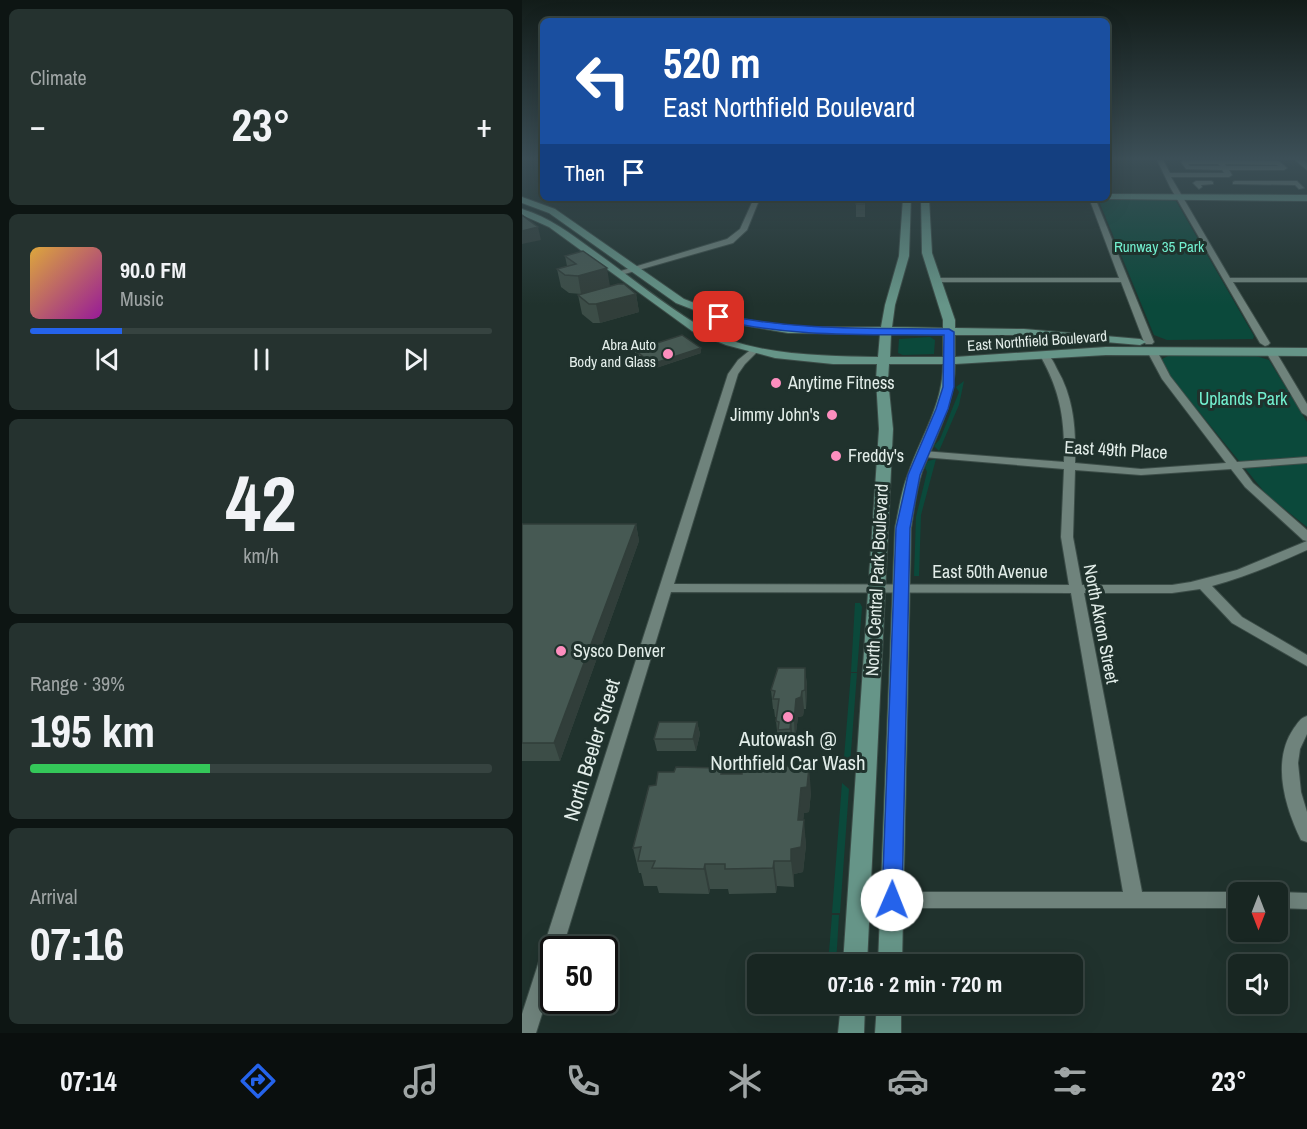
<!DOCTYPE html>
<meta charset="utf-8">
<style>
:root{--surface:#182622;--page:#25322f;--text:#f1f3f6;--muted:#9fa5a5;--line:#364340;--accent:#2563eb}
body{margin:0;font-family:"Archivo Narrow",sans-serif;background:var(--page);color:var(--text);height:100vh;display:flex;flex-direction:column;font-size:22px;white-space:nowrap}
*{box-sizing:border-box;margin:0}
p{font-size:20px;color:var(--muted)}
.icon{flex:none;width:33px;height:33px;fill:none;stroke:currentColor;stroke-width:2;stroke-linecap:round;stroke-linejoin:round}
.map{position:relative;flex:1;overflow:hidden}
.panel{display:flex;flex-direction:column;gap:9px;padding:9px;background:#0d1513;width:522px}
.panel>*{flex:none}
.top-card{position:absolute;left:18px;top:18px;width:570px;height:183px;border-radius:9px;box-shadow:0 6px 24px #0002,0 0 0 2px var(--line);background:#1a4fa0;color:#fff;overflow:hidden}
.needle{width:39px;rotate:180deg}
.tools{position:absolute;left:706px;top:882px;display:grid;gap:12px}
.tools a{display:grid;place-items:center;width:60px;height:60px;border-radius:9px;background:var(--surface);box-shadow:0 6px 24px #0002,0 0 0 2px var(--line);font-size:30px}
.speed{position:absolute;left:18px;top:936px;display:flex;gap:12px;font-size:30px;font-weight:700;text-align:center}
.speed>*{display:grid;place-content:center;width:78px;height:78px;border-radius:50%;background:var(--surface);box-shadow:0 6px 24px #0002,0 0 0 2px var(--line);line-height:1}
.speed .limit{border:3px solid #111;border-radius:9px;background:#fff;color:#111}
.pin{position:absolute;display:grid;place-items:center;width:51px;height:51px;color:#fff;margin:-26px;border-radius:12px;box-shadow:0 3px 9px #0006}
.me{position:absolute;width:66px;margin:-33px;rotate:1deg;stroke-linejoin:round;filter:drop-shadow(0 0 4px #0008)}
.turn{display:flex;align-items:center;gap:21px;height:126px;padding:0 24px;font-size:27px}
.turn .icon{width:78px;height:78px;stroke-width:2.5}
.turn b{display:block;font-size:42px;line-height:51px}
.then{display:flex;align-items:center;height:57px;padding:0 24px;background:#0003;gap:12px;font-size:22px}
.big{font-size:45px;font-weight:700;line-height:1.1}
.panel .tile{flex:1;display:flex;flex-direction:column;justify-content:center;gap:9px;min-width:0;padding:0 21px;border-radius:9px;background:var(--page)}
.panel .dial{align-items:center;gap:0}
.dial b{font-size:78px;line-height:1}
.song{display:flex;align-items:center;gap:18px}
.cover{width:72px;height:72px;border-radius:9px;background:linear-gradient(135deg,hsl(40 70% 55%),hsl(300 70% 35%))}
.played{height:6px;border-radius:3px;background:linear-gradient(90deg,var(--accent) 20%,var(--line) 20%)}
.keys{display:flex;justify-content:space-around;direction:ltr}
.heat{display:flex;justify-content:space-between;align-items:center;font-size:33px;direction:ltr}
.charge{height:9px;border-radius:4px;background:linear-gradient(90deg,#34c759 39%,var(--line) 0)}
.trip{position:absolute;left:225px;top:954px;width:336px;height:60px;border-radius:9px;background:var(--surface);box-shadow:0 6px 24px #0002,0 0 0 2px var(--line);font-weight:700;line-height:60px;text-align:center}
.dock{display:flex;height:96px;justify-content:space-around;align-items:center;background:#0a0f0e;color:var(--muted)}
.dock .icon{width:42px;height:42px}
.dock .active{color:var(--accent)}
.dock b{font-size:27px;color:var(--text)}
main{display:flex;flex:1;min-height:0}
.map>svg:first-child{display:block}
</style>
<main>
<section class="panel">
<div class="tile"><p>Climate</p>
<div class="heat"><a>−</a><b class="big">23°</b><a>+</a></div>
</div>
<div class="tile">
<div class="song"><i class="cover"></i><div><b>90.0 FM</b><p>Music</p></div></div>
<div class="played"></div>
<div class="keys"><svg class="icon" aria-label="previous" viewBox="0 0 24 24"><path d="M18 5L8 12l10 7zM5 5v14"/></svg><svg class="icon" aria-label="pause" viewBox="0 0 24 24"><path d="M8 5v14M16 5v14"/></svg><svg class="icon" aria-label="next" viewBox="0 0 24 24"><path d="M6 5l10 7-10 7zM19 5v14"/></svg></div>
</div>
<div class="tile dial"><b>42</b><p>km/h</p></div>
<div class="tile"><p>Range · 39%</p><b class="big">195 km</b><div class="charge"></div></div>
<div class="tile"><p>Arrival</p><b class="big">07:16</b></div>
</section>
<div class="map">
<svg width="785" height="1033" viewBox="0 0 785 1033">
<rect width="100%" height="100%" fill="#20322d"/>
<path fill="#0b493b" d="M 582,199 L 646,199 L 654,201 L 732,336 L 731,339 L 645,340 L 632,335 L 577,201 Z
M 408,337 L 413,340 L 412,354 L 381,355 L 376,353 L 377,339 Z
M 648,355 L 734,356 L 747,360 L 785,422 L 785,527 L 744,494 L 647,375 L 640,359 Z
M 442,381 L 437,405 L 417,451 L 412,446 L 418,439 L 437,392 L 434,387 Z
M 414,459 L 399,515 L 397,576 L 392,576 L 394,517 L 405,472 L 403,467 L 406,461 Z
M 333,603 L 338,603 L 340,607 L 335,672 L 329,672 Z
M 329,673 L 335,673 L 328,765 L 321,770 Z
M 320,783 L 327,789 L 318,913 L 310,913 Z
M 310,915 L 317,915 L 314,964 L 306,964 Z"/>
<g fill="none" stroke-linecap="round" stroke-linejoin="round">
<defs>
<path id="street" d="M 635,160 L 641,160 L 648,173 L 702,173 L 700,170 L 664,169 L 659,162 L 662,160 L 757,161 L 765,168 L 762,170 L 707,170 L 710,175 L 707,177 L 649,177 L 708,278 L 785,278 L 785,282 L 711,282 L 748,343 L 746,345 L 743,346 L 738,343 L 648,187 ZM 666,164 L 696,164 L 698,166 L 668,166 ZM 703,164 L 755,165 L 756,166 L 704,166 Z
M 689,181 L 691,182 L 691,184 L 679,185 L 680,187 L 677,189 L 671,183 L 674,181 Z
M 713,181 L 775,181 L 782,188 L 777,189 L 773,185 L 711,184 L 711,182 Z
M 232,198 L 238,198 L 225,230 L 211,243 L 99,275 L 92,273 L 205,239 L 218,229 Z
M 567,198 L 573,198 L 632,342 L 630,344 L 624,344 L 622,342 L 599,282 L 414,282 L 410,280 L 414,278 L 597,278 Z
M 232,347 L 237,350 L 223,364 L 216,374 L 152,584 L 547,585 L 539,537 L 542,469 L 401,457 L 396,454 L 401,451 L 542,462 C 543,421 539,393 519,357 L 524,354 C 530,357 532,363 535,369 C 552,398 554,430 553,463 L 619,469 L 704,463 L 640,379 L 625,351 L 630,348 L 635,351 L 648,376 L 715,462 L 785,457 L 785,463 L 720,468 L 731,483 L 785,530 L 785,541 L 781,540 L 723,487 L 709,469 L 619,475 L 553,470 L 551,537 L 560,585 L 650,585 L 669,582 L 715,570 L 785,541 L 785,550 C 754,564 723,577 690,586 L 720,617 L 785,655 L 785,666 L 710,623 L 678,589 L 650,593 L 562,593 L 620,892 L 719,892 L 717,892 L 717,908 L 370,908 L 364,906 L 361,900 L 364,894 L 370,892 L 601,892 L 549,593 L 149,592 L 40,950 L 32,950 L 32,976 L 14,1033 L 0,1033 L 0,1014 L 206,374 L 216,360 Z
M 749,349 L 754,352 L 785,404 L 785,416 L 780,413 L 744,352 Z
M 785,716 L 785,734 L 778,749 L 776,763 L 779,792 L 785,812 L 785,842 L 779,840 C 763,807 749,761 772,728 C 776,723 778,718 785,716 Z
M 754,892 L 756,892 L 785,893 L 785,909 L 756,908 L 756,892 Z"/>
<path id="secondary" d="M 773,160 L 782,160 L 785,164 L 785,170 Z
M 585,194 L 785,195 L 785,201 L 582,199 L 585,198 Z
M 0,197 L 33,209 L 162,299 L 209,317 L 266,327 L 359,327 L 363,305 L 377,256 L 381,198 L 389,198 L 387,256 L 373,305 L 370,327 L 421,328 L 421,320 L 400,253 L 399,198 L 407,198 L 410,253 L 433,320 L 433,328 L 502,329 L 618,339 L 624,342 L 618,345 L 502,335 L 433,335 L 433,357 L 584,347 L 785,348 L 785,356 L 584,355 L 433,364 C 433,404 414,436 400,472 C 394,490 392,510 389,528 L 380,964 L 356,964 L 373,528 C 377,510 379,491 386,474 C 399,436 421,405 421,364 L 367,364 L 366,380 L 371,429 L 345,964 L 321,964 L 357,429 L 354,380 L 355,364 L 311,364 L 253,358 L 204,345 L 170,331 L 27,227 L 0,215 L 0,209 C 27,217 49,234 71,250 C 106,275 140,303 176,325 C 225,356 300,356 356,357 L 358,334 L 266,333 L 203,322 L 154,303 L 27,213 L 0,203 ZM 369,334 L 421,335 L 421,357 L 368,357 Z
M 319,1004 L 343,1004 L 342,1033 L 316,1033 Z
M 355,1004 L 379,1004 L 379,1033 L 353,1033 Z"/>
</defs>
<use href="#street" stroke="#3c4d48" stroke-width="2"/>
<use href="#secondary" stroke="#3c4d48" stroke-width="2"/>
<use href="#street" fill="#6f837c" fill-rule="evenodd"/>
<use href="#secondary" fill="#669588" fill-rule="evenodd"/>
</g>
<path fill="#3c4d47" d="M 343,198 L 343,217 L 334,217 L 334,204 Z
M 43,256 L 88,286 L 114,294 L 117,312 L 78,323 L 71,323 L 60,314 L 56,295 L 59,294 L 47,293 L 39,287 L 35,269 L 45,266 Z
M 113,350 L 179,353 L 131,369 L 113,355 Z
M 0,524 L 114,524 L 117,541 L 38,761 L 0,761 Z
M 283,668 L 285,686 L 284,709 L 282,709 L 281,716 L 276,717 L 273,740 L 271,740 L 270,748 L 258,748 L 257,740 L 256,740 L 254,721 L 254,717 L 253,717 L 252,709 L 251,709 L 249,690 Z
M 175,722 L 178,734 L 174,751 L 135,751 L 132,739 Z
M 201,774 L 289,792 L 287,812 L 282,813 L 281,820 L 284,845 L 281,872 L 272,874 L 272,887 L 255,886 L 254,893 L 207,894 L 206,889 L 188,889 L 187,894 L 137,893 L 135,886 L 122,886 L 119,873 L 117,873 L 111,848 Z"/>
<path fill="#313e3a" d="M 16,227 L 19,240 L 0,244 L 0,231 Z
M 85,268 L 88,286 L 59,294 L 56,276 Z
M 114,294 L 117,312 L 78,323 L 74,304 Z
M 179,348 L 179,353 L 131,369 L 130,364 Z
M 114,524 L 117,541 L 38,761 L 32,743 Z
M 283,668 L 285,686 L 284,709 L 283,690 Z
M 280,691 L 282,709 L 281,716 L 276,717 L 273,740 L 272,721 L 274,699 Z
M 269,721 L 271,740 L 270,748 L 268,729 Z
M 175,722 L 178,734 L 174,751 L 171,739 Z
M 287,767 L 289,792 L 287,812 L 282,813 L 279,845 L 276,820 L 279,788 Z
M 282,820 L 284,845 L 281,872 L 272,874 L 272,887 L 269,861 L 269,849 Z
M 252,861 L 255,886 L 254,893 L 251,868 Z
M 183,864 L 188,889 L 187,894 L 182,869 Z"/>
<path fill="#465953" stroke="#313e3a" stroke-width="1.5" d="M 335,198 L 343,198 L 342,204 L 334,204 Z
M 0,215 L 16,227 L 0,231 Z
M 61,251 L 85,268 L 56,276 L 43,275 L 35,269 L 54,264 L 43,256 Z
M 96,284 L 102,284 L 114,294 L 74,304 L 67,304 L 56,295 Z
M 160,335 L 179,348 L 130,364 L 113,350 Z
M 0,524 L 114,524 L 32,743 L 0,743 Z
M 256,668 L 283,668 L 283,690 L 280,691 L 279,697 L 274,699 L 272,721 L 269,721 L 268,729 L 256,730 L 257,722 L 254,721 L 257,699 L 251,699 L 253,691 L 249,690 Z
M 137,722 L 175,722 L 171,739 L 132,739 Z
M 255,766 L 287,767 L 285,787 L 279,788 L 276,820 L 282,820 L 279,847 L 269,849 L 269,861 L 252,861 L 251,868 L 203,869 L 203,864 L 183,864 L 182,869 L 130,868 L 133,861 L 116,861 L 119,847 L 111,848 L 127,786 L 134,785 L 136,772 L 152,772 L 154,767 L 200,768 L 199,774 L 220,774 L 220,770 L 256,770 Z"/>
<linearGradient id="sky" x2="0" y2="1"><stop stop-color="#121c19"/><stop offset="0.52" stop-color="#3c4f57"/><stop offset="1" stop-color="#3c4f57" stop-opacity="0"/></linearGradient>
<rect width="785" height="305" fill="url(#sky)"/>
<path fill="#2563eb" stroke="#184099" stroke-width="1.5" d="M 197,314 C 273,331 349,328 427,329 L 432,332 L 432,387 L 426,409 L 398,475 L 388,528 L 380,900 L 377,906 L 370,909 L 363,906 L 360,900 L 374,528 L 386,475 L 414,409 L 421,387 L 422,335 C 345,334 269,338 193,319 L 193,315 Z"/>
<g fill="#fd8ebe" stroke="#20322d" stroke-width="2">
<circle cx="146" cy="354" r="6"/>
<circle cx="254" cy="383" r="6"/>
<circle cx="310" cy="415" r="6"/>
<circle cx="314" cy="456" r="6"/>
<circle cx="39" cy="651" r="6"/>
<circle cx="266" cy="717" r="6"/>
</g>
<g text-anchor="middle" stroke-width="6" stroke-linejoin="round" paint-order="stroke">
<g font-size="15" fill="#72f0cf" stroke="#20322d">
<text x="637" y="252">Runway 35 Park</text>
</g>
<g font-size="15" fill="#e2ede9" stroke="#20322d">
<text transform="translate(515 341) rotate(-4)" y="5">East Northfield Boulevard</text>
</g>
<g font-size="15" fill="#e2ede9" stroke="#20322d" text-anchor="end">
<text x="134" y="350">Abra Auto<tspan x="134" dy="17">Body and Glass</tspan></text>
</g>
<g font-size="18" fill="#e2ede9" stroke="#20322d" text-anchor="start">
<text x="266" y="389">Anytime Fitness</text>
<text x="298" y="421" text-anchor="end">Jimmy John's</text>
<text x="326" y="462">Freddy's</text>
<text x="51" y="657">Sysco Denver</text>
</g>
<g font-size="18" fill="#72f0cf" stroke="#20322d">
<text x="721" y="405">Uplands Park</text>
</g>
<g font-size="18" fill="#e2ede9" stroke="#20322d">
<text transform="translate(594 450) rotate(3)" y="6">East 49th Place</text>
<text x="468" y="578">East 50th Avenue</text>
<text transform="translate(355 580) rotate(-87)" y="6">North Central Park Boulevard</text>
<text transform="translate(579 624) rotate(79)" y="6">North Akron Street</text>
</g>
<g font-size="21" fill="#e2ede9" stroke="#20322d">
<text x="266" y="746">Autowash @<tspan x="266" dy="24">Northfield Car Wash</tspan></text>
</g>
<g font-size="21" fill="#e2ede9" stroke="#20322d">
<text transform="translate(70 750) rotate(-73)" y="7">North Beeler Street</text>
</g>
</g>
</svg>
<div class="tools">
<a><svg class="needle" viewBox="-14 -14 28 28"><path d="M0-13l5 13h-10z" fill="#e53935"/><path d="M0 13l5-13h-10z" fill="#9fa5a5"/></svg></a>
<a><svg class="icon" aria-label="sound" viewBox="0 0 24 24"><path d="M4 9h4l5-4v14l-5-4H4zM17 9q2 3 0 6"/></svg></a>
</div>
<div class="speed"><div class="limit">50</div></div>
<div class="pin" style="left:197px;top:317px;background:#d93025"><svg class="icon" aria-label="arrive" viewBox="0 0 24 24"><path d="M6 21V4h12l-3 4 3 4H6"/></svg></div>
<svg class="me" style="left:370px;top:900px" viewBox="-20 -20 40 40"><circle r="19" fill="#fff"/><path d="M0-13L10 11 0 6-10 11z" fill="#2563eb"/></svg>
<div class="trip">07:16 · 2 min · 720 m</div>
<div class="top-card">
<div class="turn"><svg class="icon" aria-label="left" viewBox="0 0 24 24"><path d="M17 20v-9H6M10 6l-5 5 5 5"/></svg><div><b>520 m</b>East Northfield Boulevard</div></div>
<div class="then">Then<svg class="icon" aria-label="arrive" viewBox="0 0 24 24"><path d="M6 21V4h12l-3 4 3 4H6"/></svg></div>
</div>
</div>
</main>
<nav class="dock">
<b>07:14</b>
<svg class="icon active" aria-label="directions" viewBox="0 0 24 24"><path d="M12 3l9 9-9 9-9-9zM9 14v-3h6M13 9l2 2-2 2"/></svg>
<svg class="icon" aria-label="music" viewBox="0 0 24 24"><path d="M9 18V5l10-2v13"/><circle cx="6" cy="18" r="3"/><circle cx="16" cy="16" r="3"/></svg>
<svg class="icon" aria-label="phone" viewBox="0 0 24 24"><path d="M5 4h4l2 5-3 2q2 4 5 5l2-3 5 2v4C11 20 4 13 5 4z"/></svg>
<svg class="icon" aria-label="climate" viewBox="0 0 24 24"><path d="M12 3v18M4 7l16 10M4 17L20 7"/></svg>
<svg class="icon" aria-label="car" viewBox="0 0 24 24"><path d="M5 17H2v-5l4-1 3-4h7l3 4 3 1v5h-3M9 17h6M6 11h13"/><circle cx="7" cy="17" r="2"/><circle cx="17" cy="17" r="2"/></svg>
<svg class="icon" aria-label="filters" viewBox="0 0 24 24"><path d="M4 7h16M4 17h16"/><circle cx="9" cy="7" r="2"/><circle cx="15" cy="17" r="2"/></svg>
<b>23°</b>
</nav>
